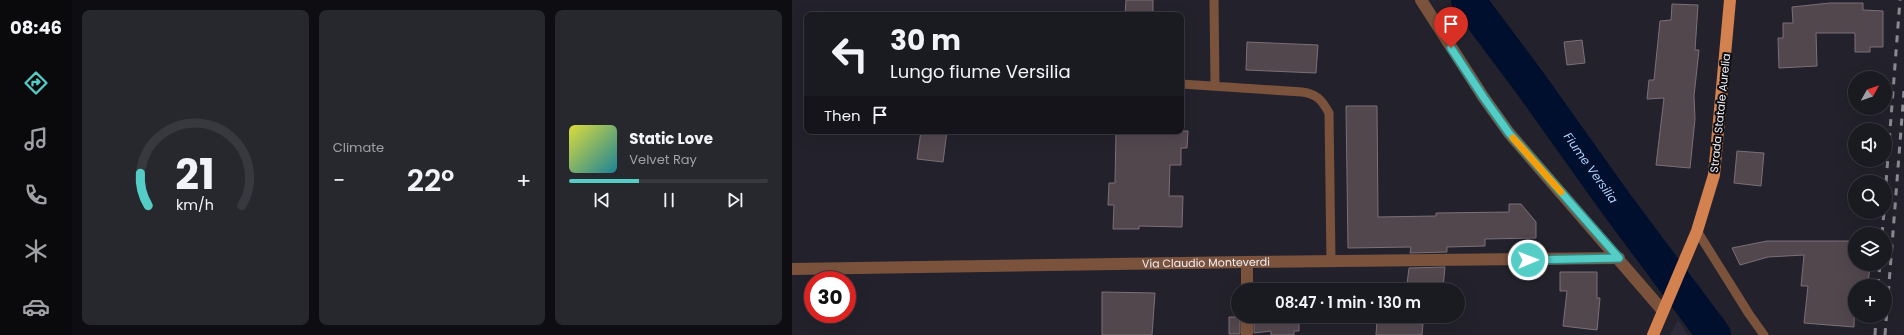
<!DOCTYPE html>
<meta charset="utf-8">
<style>
:root{--surface:#1a1a21;--page:#27272e;--text:#f1f3f6;--muted:#9fa1a5;--line:#38383f;--accent:#54cdc7}
body{margin:0;font-family:Poppins,sans-serif;background:var(--page);color:var(--text);height:100vh;display:flex;flex-direction:column;font-size:15px;white-space:nowrap}
*{box-sizing:border-box;margin:0}
p{font-size:13px;color:var(--muted)}
.icon{flex:none;width:22px;height:22px;fill:none;stroke:currentColor;stroke-width:2;stroke-linecap:round;stroke-linejoin:round}
.map{position:relative;flex:1;overflow:hidden}
.panel{display:flex;flex-direction:column;gap:10px;padding:10px;background:#0e0e12;width:720px}
.panel>*{flex:none}
.top-card{position:absolute;left:12px;top:12px;width:380px;height:122px;border-radius:8px;box-shadow:0 4px 16px #0002,0 0 0 1px var(--line);background:#1a1a21;color:var(--text);overflow:hidden}
.needle{width:26px;rotate:50deg}
.buttons{position:absolute;left:1056px;top:71px;display:grid;gap:8px}
.buttons a{display:grid;place-items:center;width:44px;height:44px;border-radius:50%;background:var(--surface);box-shadow:0 4px 16px #0002,0 0 0 1px var(--line);font-size:20px}
.speed{position:absolute;left:12px;top:271px;display:flex;gap:8px;font-size:20px;font-weight:700;text-align:center}
.speed>*{display:grid;place-content:center;width:52px;height:52px;border-radius:50%;background:var(--surface);box-shadow:0 4px 16px #0002,0 0 0 1px var(--line);line-height:1}
.speed .limit{border:6px solid #d22;background:#fff;color:#111}
.pin{position:absolute;display:grid;place-items:center;width:34px;height:34px;color:#fff;margin:-41px -17px;border-radius:50% 50% 50% 0;rotate:-45deg;box-shadow:0 0 4px #0007}
.pin .icon{rotate:45deg}
.me{position:absolute;width:44px;margin:-22px;rotate:89deg;stroke-linejoin:round;filter:drop-shadow(0 0 3px #0008)}
.turn{display:flex;align-items:center;gap:14px;height:84px;padding:0 20px;font-size:18px}
.turn .icon{width:52px;height:52px;stroke-width:2.5}
.turn b{display:block;font-size:28px;line-height:34px}
.then{display:flex;align-items:center;height:38px;padding:0 20px;background:#0003;gap:8px;font-size:15px}
.big{font-size:30px;font-weight:600;line-height:1.1}
.panel .card{flex:1;display:flex;flex-direction:column;justify-content:center;gap:6px;min-width:0;padding:0 14px;border-radius:8px;background:var(--page)}
.panel .dial{align-items:center;gap:0}
.dial svg{height:104px;overflow:visible;fill:none;stroke:var(--line);stroke-width:7;stroke-linecap:round;text-anchor:middle}
.dial text{fill:var(--text);stroke:none}
.song{display:flex;align-items:center;gap:12px}
.cover{width:48px;height:48px;border-radius:6px;background:linear-gradient(135deg,hsl(60 70% 55%),hsl(190 70% 35%))}
.played{height:4px;border-radius:2px;background:linear-gradient(90deg,var(--accent) 35%,var(--line) 35%)}
.keys{display:flex;justify-content:space-around;direction:ltr}
.heat{display:flex;justify-content:space-between;align-items:center;font-size:22px;direction:ltr}
.panel .tiles{flex:1;display:grid;gap:10px;grid-template-columns:repeat(3,1fr)}
.trip{position:absolute;left:439px;top:283px;width:234px;height:40px;border-radius:20px;background:var(--surface);box-shadow:0 4px 16px #0002,0 0 0 1px var(--line);font-weight:600;line-height:40px;text-align:center}
main{display:flex;flex:1;min-height:0}
.tab-bar{display:flex;flex-direction:column;width:72px;justify-content:space-around;align-items:center;background:#0a0a0d;color:var(--muted)}
.tab-bar .icon{width:28px;height:28px}
.tab-bar .current{color:var(--accent)}
.tab-bar b{font-size:18px;color:var(--text)}
.map>svg:first-child{display:block}
</style>
<main>
<nav class="tab-bar">
<b>08:46</b>
<svg class="icon current" aria-label="directions" viewBox="0 0 24 24"><path d="M12 3l9 9-9 9-9-9zM9 14v-3h6M13 9l2 2-2 2"/></svg>
<svg class="icon" aria-label="music" viewBox="0 0 24 24"><path d="M9 18V5l10-2v13"/><circle cx="6" cy="18" r="3"/><circle cx="16" cy="16" r="3"/></svg>
<svg class="icon" aria-label="phone" viewBox="0 0 24 24"><path d="M5 4h4l2 5-3 2q2 4 5 5l2-3 5 2v4C11 20 4 13 5 4z"/></svg>
<svg class="icon" aria-label="climate" viewBox="0 0 24 24"><path d="M12 3v18M4 7l16 10M4 17L20 7"/></svg>
<svg class="icon" aria-label="car" viewBox="0 0 24 24"><path d="M5 17H2v-5l4-1 3-4h7l3 4 3 1v5h-3M9 17h6M6 11h13"/><circle cx="7" cy="17" r="2"/><circle cx="17" cy="17" r="2"/></svg>
</nav>
<section class="panel">
<div class="tiles">
<div class="card dial"><svg viewBox="0 0 100 80">
<path d="M14 69A42 42 0 1 1 86 69"/>
<path d="M14 69A42 42 0 0 1 8 44" stroke="#54cdc7"/>
<text x="50" y="56" font-size="32" font-weight="700">21</text>
<text x="50" y="72" font-size="11">km/h</text>
</svg></div>
<div class="card"><p>Climate</p>
<div class="heat"><a>−</a><b class="big">22°</b><a>+</a></div>
</div>
<div class="card">
<div class="song"><i class="cover"></i><div><b>Static Love</b><p>Velvet Ray</p></div></div>
<div class="played"></div>
<div class="keys"><svg class="icon" aria-label="previous" viewBox="0 0 24 24"><path d="M18 5L8 12l10 7zM5 5v14"/></svg><svg class="icon" aria-label="pause" viewBox="0 0 24 24"><path d="M8 5v14M16 5v14"/></svg><svg class="icon" aria-label="next" viewBox="0 0 24 24"><path d="M6 5l10 7-10 7zM19 5v14"/></svg></div>
</div>
</div>
</section>
<div class="map">
<svg width="1112" height="335" viewBox="0 0 1112 335">
<rect width="100%" height="100%" fill="#23222c"/>
<path fill="#2d2b3b" d="M 886,320 L 896,335 L 878,335 Z"/>
<g fill="none" stroke-linecap="round" stroke-linejoin="round">
<path stroke="#000f2d" stroke-width="34" id="s1" d="M 676,0 L 738,83 L 825,205 L 922,335"/>
</g>
<path fill="#53474e" stroke="#7c6f77" d="M 334,0 L 361,0 L 361,15 L 333,15 Z
M 1038,3 L 1071,3 L 1071,10 L 1091,11 L 1091,47 L 1078,47 L 1078,52 L 1063,52 L 1063,33 L 1024,33 L 1025,66 L 987,68 L 986,38 L 991,38 L 991,23 L 1001,23 L 1000,7 Z
M 880,4 L 906,5 L 903,50 L 907,50 L 902,96 L 903,119 L 898,168 L 864,165 L 872,98 L 855,99 L 857,80 L 862,80 L 868,21 L 879,20 Z
M 790,40 L 793,63 L 775,65 L 772,42 Z
M 455,42 L 526,45 L 524,73 L 454,70 Z
M 554,106 L 585,106 L 586,217 L 644,216 L 644,213 L 717,212 L 717,204 L 729,204 L 744,222 L 744,238 L 693,239 L 693,246 L 655,247 L 655,252 L 618,253 L 619,247 L 556,248 Z
M 129,131 L 155,131 L 151,162 L 125,159 Z
M 324,131 L 396,131 L 395,148 L 389,148 L 389,165 L 378,165 L 377,196 L 391,196 L 390,227 L 347,226 L 347,229 L 321,229 L 322,205 L 316,205 L 317,183 L 323,183 Z
M 945,151 L 972,153 L 969,186 L 942,183 Z
M 975,241 L 1063,241 L 1063,264 L 1078,264 L 1076,286 L 1063,286 L 1062,327 L 1012,323 L 1016,286 L 1009,286 L 1012,255 L 976,257 L 948,265 L 940,248 Z
M 653,267 L 651,288 L 615,284 L 617,268 Z
M 768,272 L 805,272 L 805,298 L 808,298 L 805,330 L 771,326 L 775,291 L 768,291 Z
M 310,292 L 363,293 L 360,335 L 310,335 Z
M 479,316 L 507,316 L 507,331 L 502,331 L 502,335 L 479,335 L 479,331 L 462,333 L 462,318 L 479,319 Z
M 437,317 L 448,317 L 448,334 L 437,334 Z
M 585,320 L 631,324 L 630,335 L 584,335 Z"/>
<g fill="none" stroke-linecap="round" stroke-linejoin="round">
<path stroke="#7b533d" stroke-width="9" d="M 422,0 L 423,86
M 389,84 L 510,92 C 525,94 530,100 537,113 L 539,262
M 905,231 L 957,314 L 972,335"/>
<g stroke="#7b533d" stroke-width="12">
<path d="M 629,0 L 692,98 L 717,133 L 871,311"/>
<path id="s2" d="M 0,269 L 455,262 L 827,258"/>
<path d="M 455,290 L 455,262"/>
<path d="M 455,335 L 455,316"/>
</g>
<path stroke="#d48150" stroke-width="12" d="M 861,335 L 905,231 L 922,175 L 938,0"/>
<path stroke="#8b8a93" stroke-width="3" stroke-dasharray="7 7" stroke-linecap="butt" d="M 1093,196 L 1108,0
M 1090,234 L 1092,212
M 1086,286 L 1088,264
M 1083,335 L 1084,316
M 1093,335 L 1112,91"/>
</g>
<g fill="none" stroke-linecap="round" stroke-linejoin="round">
<defs>
<path id="route" d="M 659,48 L 692,98 L 717,133 L 827,258 L 736,260"/>
</defs>
<use href="#route" stroke="#378581" stroke-width="10"/>
<use href="#route" stroke="#54cdc7" stroke-width="7"/>
<path stroke="#f59e0b" stroke-width="7" d="M 721,138 L 769,192"/>
</g>
<g text-anchor="middle" stroke-width="4" stroke-linejoin="round" paint-order="stroke">
<g font-size="11" fill="#f0eff6" stroke="#0d0c11">
<text transform="translate(928 113) rotate(-84)" y="4">Strada Statale Aurelia</text>
<text dy="4" stroke="none"><textPath href="#s2" startOffset="414">Via Claudio Monteverdi</textPath></text>
</g>
<g font-size="12" font-style="italic" fill="#b3d1fb" stroke="#0d0c11">
<text dy="4" stroke="none"><textPath href="#s1" startOffset="208">Fiume Versilia</textPath></text>
</g>
</g>
</svg>
<div class="buttons">
<a><svg class="needle" viewBox="-14 -14 28 28"><path d="M0-13l5 13h-10z" fill="#e53935"/><path d="M0 13l5-13h-10z" fill="#9fa1a5"/></svg></a>
<a><svg class="icon" aria-label="sound" viewBox="0 0 24 24"><path d="M4 9h4l5-4v14l-5-4H4zM17 9q2 3 0 6"/></svg></a>
<a><svg class="icon" aria-label="search" viewBox="0 0 24 24"><circle cx="10" cy="10" r="6"/><path d="M15 15l6 6"/></svg></a>
<a><svg class="icon" aria-label="layers" viewBox="0 0 24 24"><path d="M12 4l9 5-9 5-9-5zM3 14l9 5 9-5"/></svg></a>
<a>+</a>
</div>
<div class="speed"><div class="limit">30</div></div>
<div class="pin" style="left:659px;top:48px;background:#d93025"><svg class="icon" aria-label="arrive" viewBox="0 0 24 24"><path d="M6 21V4h12l-3 4 3 4H6"/></svg></div>
<svg class="me" style="left:736px;top:260px" viewBox="-20 -20 40 40"><circle r="17" fill="#54cdc7" stroke="#fff" stroke-width="3"/><path d="M0-11L8 9 0 5-8 9z" fill="#fff"/></svg>
<div class="trip">08:47 · 1 min · 130 m</div>
<div class="top-card">
<div class="turn"><svg class="icon" aria-label="left" viewBox="0 0 24 24"><path d="M17 20v-9H6M10 6l-5 5 5 5"/></svg><div><b>30 m</b>Lungo fiume Versilia</div></div>
<div class="then">Then<svg class="icon" aria-label="arrive" viewBox="0 0 24 24"><path d="M6 21V4h12l-3 4 3 4H6"/></svg></div>
</div>
</div>
</main>
